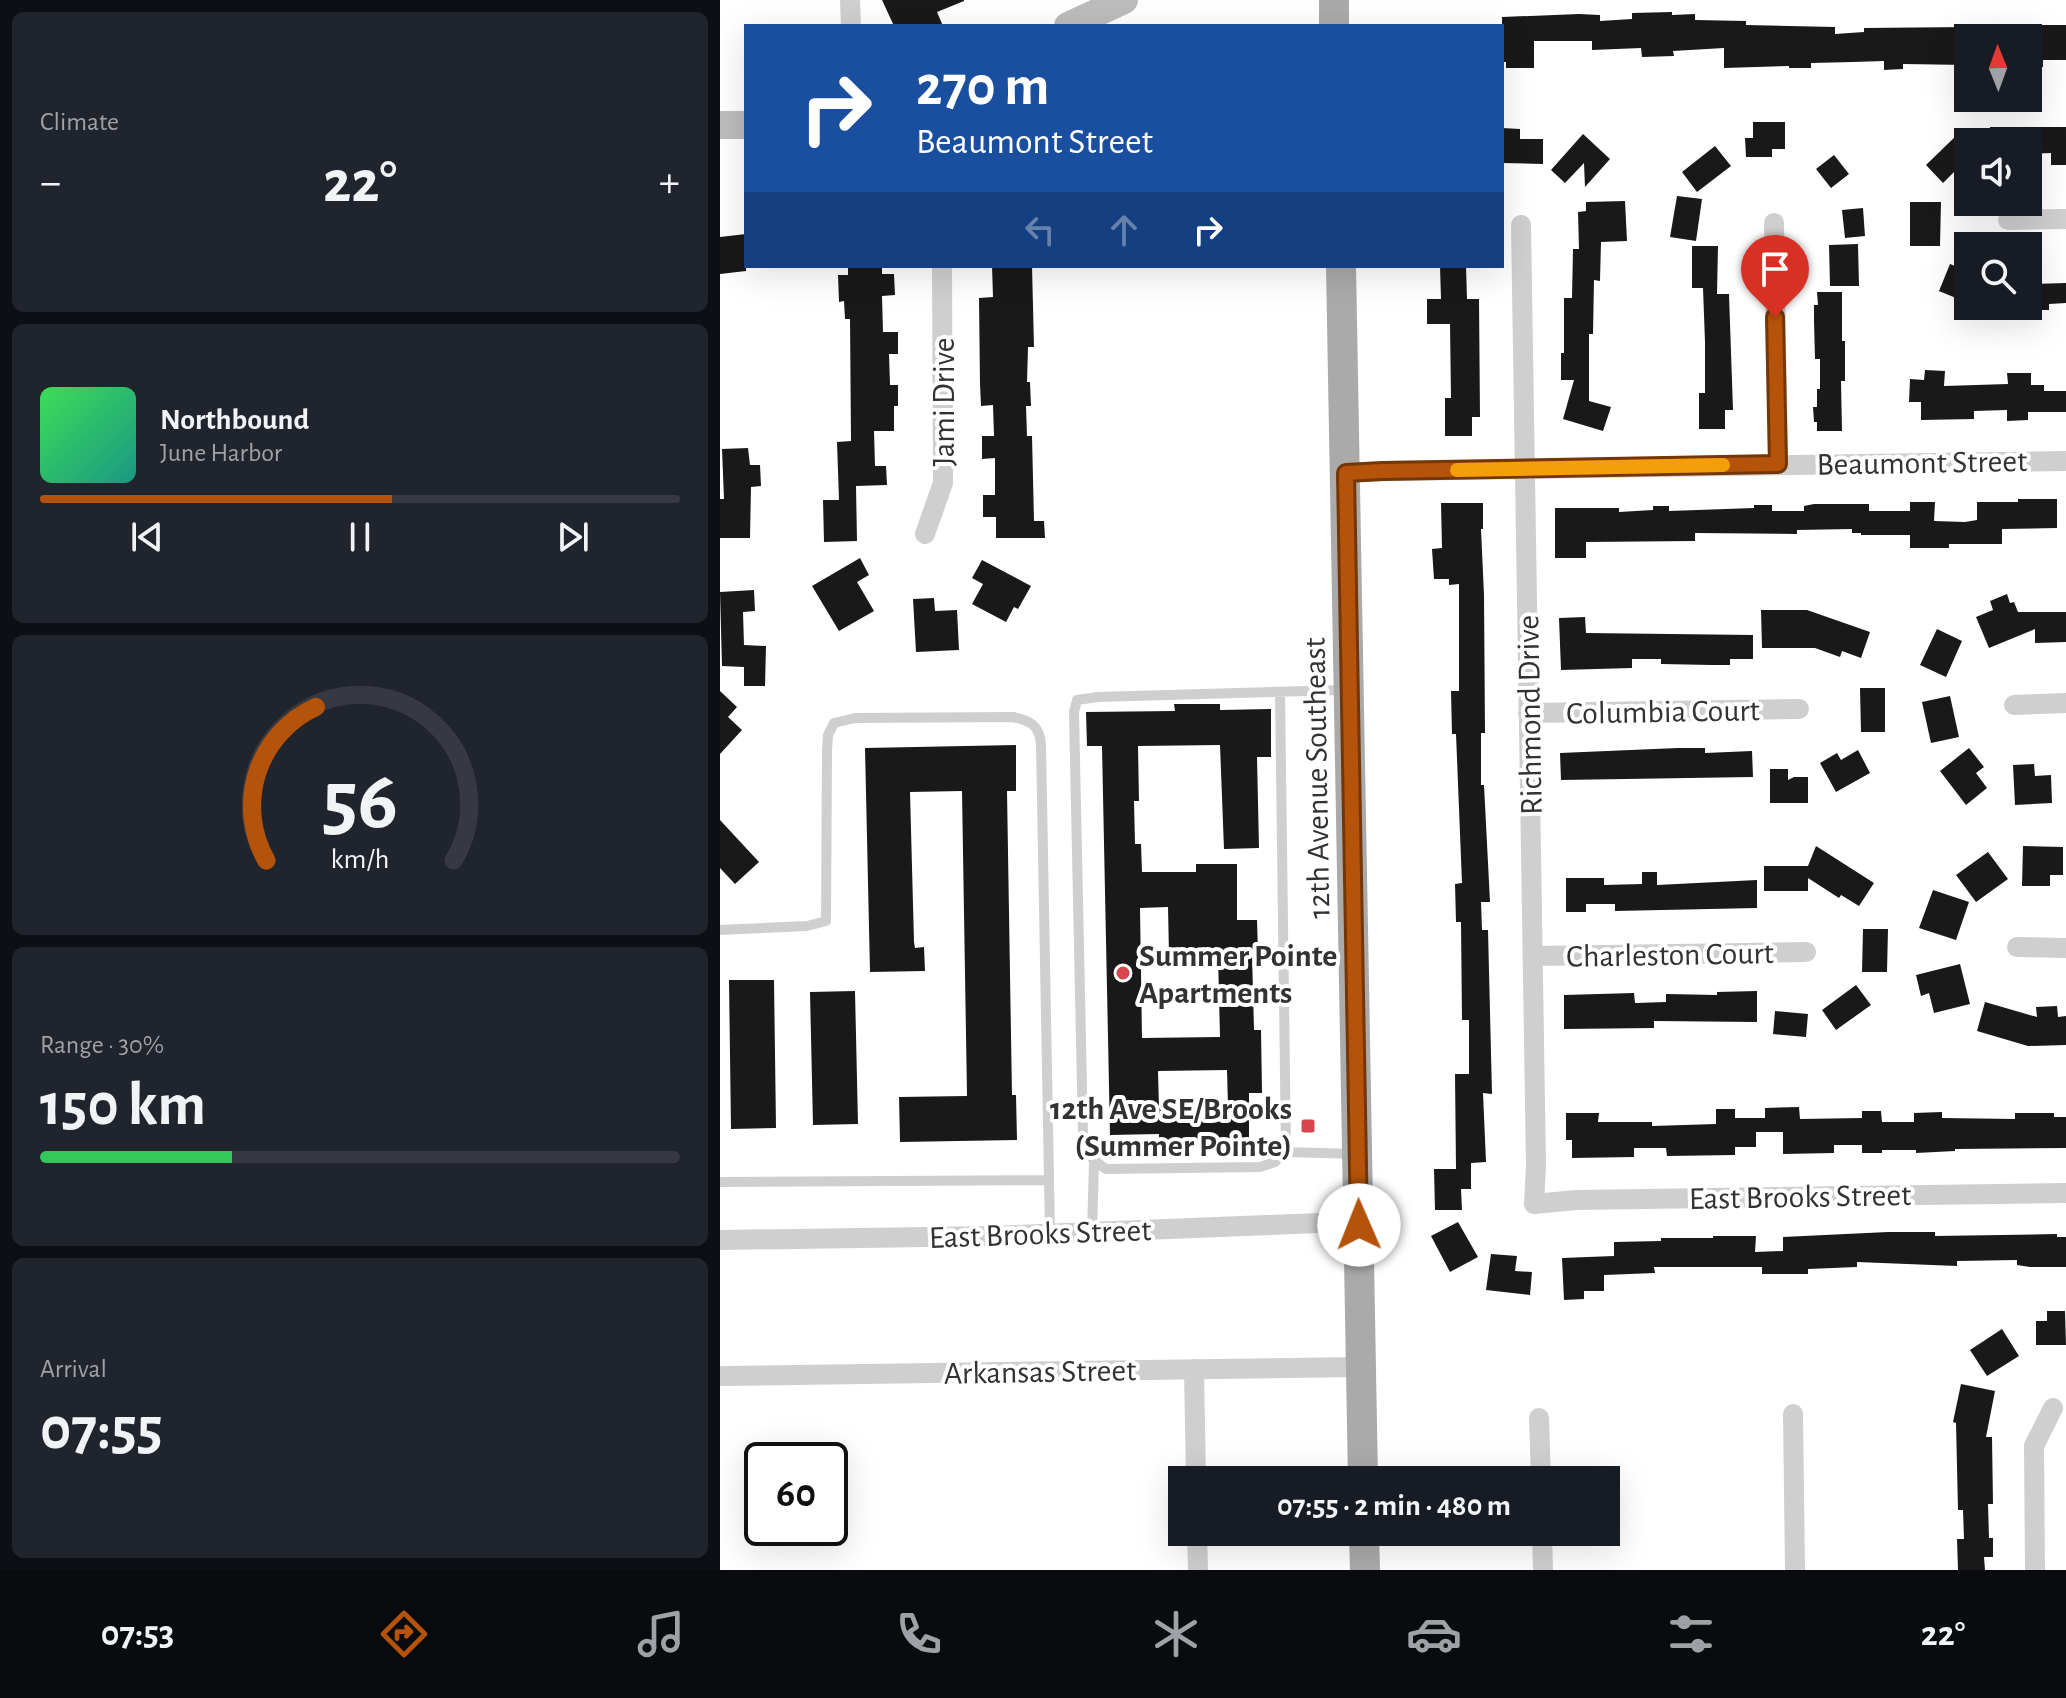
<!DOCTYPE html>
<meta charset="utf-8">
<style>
:root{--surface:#171b24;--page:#20242c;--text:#f1f3f6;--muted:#9ea1a6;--line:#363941;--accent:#b45309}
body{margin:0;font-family:"Alegreya Sans",sans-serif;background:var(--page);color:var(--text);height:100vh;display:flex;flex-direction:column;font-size:30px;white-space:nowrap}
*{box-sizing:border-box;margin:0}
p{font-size:26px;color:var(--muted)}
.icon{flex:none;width:44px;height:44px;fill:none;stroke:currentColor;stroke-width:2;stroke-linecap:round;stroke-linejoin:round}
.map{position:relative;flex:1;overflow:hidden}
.sheet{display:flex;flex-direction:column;gap:12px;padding:12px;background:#0d0f14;width:720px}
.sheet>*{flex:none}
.guide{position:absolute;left:24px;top:24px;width:760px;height:244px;border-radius:0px;box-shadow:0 8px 32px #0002;background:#1a4fa0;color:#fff;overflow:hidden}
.needle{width:52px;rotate:359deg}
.controls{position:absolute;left:1234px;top:24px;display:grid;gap:16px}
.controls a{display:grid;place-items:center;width:88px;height:88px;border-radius:0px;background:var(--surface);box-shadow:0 8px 32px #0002;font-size:40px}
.speed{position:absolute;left:24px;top:1442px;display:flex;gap:16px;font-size:40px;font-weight:700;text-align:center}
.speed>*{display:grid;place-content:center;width:104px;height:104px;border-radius:50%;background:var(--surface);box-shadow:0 8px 32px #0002;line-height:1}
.speed .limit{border:4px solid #111;border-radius:12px;background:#fff;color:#111}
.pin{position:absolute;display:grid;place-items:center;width:68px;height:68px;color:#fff;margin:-82px -34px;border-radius:50% 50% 50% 0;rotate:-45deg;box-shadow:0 0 8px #0007}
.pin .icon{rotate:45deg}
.me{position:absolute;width:88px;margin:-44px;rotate:359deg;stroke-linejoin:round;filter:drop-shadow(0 0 6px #0008)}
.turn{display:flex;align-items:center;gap:28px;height:168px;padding:0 40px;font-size:36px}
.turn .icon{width:104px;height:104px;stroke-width:2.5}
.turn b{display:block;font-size:56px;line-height:68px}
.lanes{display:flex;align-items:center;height:76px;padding:0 40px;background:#0003;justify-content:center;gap:40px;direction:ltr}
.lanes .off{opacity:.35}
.big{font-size:60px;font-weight:700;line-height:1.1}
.sheet .card{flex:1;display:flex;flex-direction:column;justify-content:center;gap:12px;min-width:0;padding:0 28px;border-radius:12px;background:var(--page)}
.sheet .dial{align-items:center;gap:0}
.dial svg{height:208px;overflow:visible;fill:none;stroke:var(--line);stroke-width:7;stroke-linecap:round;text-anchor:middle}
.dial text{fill:var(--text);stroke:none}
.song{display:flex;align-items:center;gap:24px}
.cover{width:96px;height:96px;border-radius:12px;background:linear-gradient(135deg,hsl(130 70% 55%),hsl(170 70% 35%))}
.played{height:8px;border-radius:4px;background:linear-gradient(90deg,var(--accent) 55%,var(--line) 55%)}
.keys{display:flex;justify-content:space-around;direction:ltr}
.heat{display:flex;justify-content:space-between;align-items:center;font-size:44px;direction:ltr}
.charge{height:12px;border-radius:6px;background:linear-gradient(90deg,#34c759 30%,var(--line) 0)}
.trip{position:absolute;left:448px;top:1466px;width:452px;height:80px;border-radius:0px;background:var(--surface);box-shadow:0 8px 32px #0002;font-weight:700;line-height:80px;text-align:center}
.tabs{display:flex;height:128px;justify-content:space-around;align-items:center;background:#090b0e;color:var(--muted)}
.tabs .icon{width:56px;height:56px}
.tabs .current{color:var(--accent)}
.tabs b{font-size:36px;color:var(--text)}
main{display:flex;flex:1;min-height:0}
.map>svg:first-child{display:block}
</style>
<main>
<section class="sheet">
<div class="card"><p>Climate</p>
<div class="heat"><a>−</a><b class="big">22°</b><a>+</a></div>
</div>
<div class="card">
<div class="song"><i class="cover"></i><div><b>Northbound</b><p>June Harbor</p></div></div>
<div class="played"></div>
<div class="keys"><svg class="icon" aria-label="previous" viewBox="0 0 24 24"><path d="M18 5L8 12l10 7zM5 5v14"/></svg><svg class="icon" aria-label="pause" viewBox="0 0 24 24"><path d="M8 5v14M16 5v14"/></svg><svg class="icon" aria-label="next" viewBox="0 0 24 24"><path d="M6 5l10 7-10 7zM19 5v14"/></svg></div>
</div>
<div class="card dial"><svg viewBox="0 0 100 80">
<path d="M14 69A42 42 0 1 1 86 69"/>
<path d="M14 69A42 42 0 0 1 33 10" stroke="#b45309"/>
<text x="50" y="56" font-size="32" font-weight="700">56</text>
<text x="50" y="72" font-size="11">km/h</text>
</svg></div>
<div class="card"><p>Range · 30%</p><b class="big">150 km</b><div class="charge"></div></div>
<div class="card"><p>Arrival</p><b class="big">07:55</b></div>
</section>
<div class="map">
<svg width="1346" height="1570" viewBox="0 0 1346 1570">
<rect width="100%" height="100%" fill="#fff"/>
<path fill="#191919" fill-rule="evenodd" d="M 162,0 L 244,0 L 244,1 L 217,12 L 223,26 L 174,26 Z
M 952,12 L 952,15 L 975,14 L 975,20 L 1026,21 L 1026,25 L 1115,27 L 1115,34 L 1144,32 L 1144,28 L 1248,27 L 1248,65 L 1183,64 L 1183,69 L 1164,70 L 1164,61 L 1133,62 L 1091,63 L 1091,68 L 1069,68 L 1069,66 L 1004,68 L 1004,48 L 953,51 L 954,56 L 922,57 L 921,48 L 872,50 L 872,41 L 814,41 L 814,68 L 786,68 L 786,62 L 782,62 L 782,17 L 859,14 L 880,15 L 880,21 L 912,19 L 912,13 Z
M 1272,25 L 1346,25 L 1346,60 L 1323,60 L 1323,67 L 1308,67 L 1308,38 L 1272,38 Z
M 1033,122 L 1065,122 L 1065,149 L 1052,149 L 1052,157 L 1026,157 L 1025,138 L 1033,138 Z
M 1270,127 L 1346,127 L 1346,165 L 1331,165 L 1331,153 L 1308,154 L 1308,142 L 1270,142 Z
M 782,128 L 800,129 L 800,139 L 823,139 L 823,164 L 782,163 Z
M 1239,133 L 1248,142 L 1248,158 L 1223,183 L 1206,165 Z
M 863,134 L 890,159 L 865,187 L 864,163 L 845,183 L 831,170 Z
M 995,146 L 1011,166 L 977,192 L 962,172 Z
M 1114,155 L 1129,174 L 1111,188 L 1096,169 Z
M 957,196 L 982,199 L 976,241 L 950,237 Z
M 905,201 L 907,241 L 881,242 L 880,281 L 874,280 L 873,334 L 869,334 L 869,401 L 891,407 L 883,431 L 843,419 L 854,380 L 841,380 L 841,353 L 844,353 L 844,298 L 852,298 L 853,249 L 859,249 L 858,212 L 866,211 L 866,202 Z
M 1190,202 L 1221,202 L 1220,246 L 1190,246 Z
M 1143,208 L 1145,236 L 1125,238 L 1122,210 Z
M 26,234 L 26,271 L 0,274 L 0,237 Z
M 1138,244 L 1139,286 L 1110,286 L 1109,245 Z
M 972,246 L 998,246 L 997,294 L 1009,294 L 1013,410 L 1005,410 L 1005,429 L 979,429 L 979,393 L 985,393 L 985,342 L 983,288 L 972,288 Z
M 1230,264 L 1248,271 L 1248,303 L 1219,291 Z
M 128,266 L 162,266 L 162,274 L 174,274 L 175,295 L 162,296 L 163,332 L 178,332 L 178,354 L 169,354 L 170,385 L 178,385 L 178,406 L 174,406 L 174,431 L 154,431 L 155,466 L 166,466 L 167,485 L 136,486 L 137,541 L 104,542 L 103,500 L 119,500 L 117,442 L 131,441 L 130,319 L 125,319 L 124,301 L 119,302 L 118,275 L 128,275 Z
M 272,266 L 312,266 L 314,347 L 308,347 L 307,382 L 310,382 L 311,406 L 306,406 L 307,436 L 312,436 L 314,521 L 324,521 L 325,538 L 276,538 L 276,517 L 263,517 L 263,495 L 275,495 L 275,458 L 262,459 L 262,436 L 274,436 L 273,405 L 261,406 L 260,384 L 259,298 L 273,297 Z
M 720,266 L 746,266 L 747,299 L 759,299 L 760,417 L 752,417 L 752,436 L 725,436 L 725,398 L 731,398 L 730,324 L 707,324 L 707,299 L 721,299 Z
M 1346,283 L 1346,303 L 1329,304 L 1329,310 L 1308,310 L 1308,284 Z
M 1097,292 L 1122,292 L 1122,341 L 1125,341 L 1125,381 L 1121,381 L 1122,431 L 1097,431 L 1097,422 L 1094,422 L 1093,407 L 1097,407 L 1097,389 L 1100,389 L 1100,359 L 1095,359 L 1094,321 L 1094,305 L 1098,305 Z
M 1205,370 L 1225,371 L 1224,386 L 1288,384 L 1287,373 L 1311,373 L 1311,385 L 1324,385 L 1324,391 L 1346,391 L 1346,412 L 1308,412 L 1308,420 L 1287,421 L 1287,410 L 1254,411 L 1254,419 L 1201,420 L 1201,402 L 1189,402 L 1190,379 L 1204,380 Z
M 28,448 L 30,465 L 40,465 L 41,486 L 31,487 L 30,538 L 0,538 L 0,499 L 4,499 L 2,449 Z
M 1298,499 L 1337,499 L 1337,528 L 1282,529 L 1282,544 L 1229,544 L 1229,548 L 1190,548 L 1190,535 L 1141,535 L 1141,533 L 1132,533 L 1132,529 L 1077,530 L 1077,534 L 975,533 L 975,541 L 866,542 L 866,558 L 835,558 L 835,508 L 899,508 L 899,512 L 933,510 L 933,506 L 949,506 L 949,511 L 1034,508 L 1034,505 L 1052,505 L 1052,511 L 1084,511 L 1084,506 L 1094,504 L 1149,504 L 1149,511 L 1190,511 L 1190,502 L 1215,502 L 1214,521 L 1245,522 L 1257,520 L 1257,502 L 1298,502 Z
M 721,503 L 763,503 L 763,529 L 761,529 L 764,595 L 765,733 L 761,733 L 761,785 L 764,785 L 770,902 L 761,902 L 762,930 L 768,930 L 772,1094 L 763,1093 L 766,1162 L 751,1163 L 751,1189 L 741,1189 L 742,1210 L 715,1210 L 714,1169 L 736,1169 L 735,1074 L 749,1074 L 749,1020 L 742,1020 L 741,922 L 736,922 L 735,884 L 742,883 L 736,734 L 732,734 L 731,691 L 739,691 L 739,584 L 729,585 L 729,579 L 714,579 L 712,549 L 722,548 Z
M 140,558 L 149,575 L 137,582 L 154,611 L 119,631 L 92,586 Z
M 262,560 L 311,586 L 298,609 L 294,607 L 286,622 L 252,604 L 263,584 L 252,578 Z
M 34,590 L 35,611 L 23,612 L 24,645 L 46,646 L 45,686 L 24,686 L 24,667 L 2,666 L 0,592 Z
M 1287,594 L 1290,603 L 1294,602 L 1298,612 L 1346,612 L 1346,642 L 1315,643 L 1315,629 L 1269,648 L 1256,617 L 1273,610 L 1270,601 Z
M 214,598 L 215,611 L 237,610 L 239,650 L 196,652 L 193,599 Z
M 1041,610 L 1087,610 L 1150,632 L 1141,658 L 1122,651 L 1120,657 L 1095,648 L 1042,648 Z
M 865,617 L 866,633 L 1033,635 L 1033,659 L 1010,659 L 1010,665 L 992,665 L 941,664 L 941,659 L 912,659 L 912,668 L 841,670 L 839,618 Z
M 1217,629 L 1242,641 L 1226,677 L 1200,665 Z
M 1140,688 L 1165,688 L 1165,732 L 1141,732 Z
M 0,691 L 17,707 L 8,717 L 22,730 L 0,754 Z
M 1230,696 L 1239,737 L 1211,743 L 1202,702 Z
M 454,704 L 500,704 L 500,710 L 551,709 L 551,757 L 537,757 L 539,848 L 504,849 L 500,745 L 418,746 L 419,801 L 414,801 L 415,844 L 421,844 L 422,872 L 476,872 L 476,864 L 517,864 L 517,920 L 537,920 L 538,954 L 532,954 L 534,1030 L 541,1030 L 542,1093 L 529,1093 L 529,1141 L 439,1143 L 439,1134 L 390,1135 L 382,746 L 367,746 L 366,712 L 455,711 ZM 448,907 L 449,955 L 498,954 L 500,1037 L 422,1038 L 420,908 ZM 507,1070 L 508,1107 L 439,1108 L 438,1071 Z
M 296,745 L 296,791 L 287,791 L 292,1095 L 296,1095 L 297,1140 L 180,1142 L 179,1097 L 247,1096 L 242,791 L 190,792 L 194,942 L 195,948 L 204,947 L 205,971 L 150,972 L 145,748 Z
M 958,748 L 985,748 L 985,753 L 1032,751 L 1033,777 L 841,780 L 840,753 Z
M 1249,748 L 1264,767 L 1256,773 L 1267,788 L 1246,805 L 1220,771 Z
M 1138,750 L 1150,773 L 1116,792 L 1100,763 L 1117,753 L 1121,760 Z
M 1314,764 L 1315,776 L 1331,775 L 1332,803 L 1295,805 L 1293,765 Z
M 1050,769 L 1068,769 L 1068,780 L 1074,777 L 1088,777 L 1088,803 L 1050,803 Z
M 0,820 L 39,862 L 15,884 L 0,868 Z
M 1096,846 L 1154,883 L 1139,906 L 1121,895 L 1119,898 L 1088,878 L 1088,891 L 1044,891 L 1044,866 L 1088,866 Z
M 1303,846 L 1343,847 L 1343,875 L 1330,875 L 1330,886 L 1302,886 Z
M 1268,852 L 1288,879 L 1256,902 L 1236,875 Z
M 922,872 L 937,872 L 937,885 L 1037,880 L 1037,908 L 895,911 L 895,904 L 866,904 L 866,912 L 846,912 L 846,878 L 884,878 L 884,885 L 922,884 Z
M 1213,890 L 1249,902 L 1236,940 L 1199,928 Z
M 1143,929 L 1168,929 L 1167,972 L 1142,972 Z
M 1240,964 L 1250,1004 L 1214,1013 L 1209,993 L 1201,996 L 1196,975 Z
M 9,980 L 54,980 L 56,1128 L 11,1129 Z
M 1136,985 L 1151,1005 L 1116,1030 L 1102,1010 Z
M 135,991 L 138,1124 L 93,1125 L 90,992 Z
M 1037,991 L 1037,1022 L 934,1021 L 934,1028 L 844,1029 L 844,995 L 914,993 L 915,1003 L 946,1002 L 946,994 L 997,995 L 997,992 Z
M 1265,1002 L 1317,1017 L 1316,1007 L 1337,1006 L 1338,1017 L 1346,1016 L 1346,1045 L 1308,1046 L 1257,1031 Z
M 1055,1011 L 1088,1014 L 1086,1037 L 1053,1034 Z
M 1079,1107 L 1080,1119 L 1142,1118 L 1142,1111 L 1161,1111 L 1162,1122 L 1194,1122 L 1194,1113 L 1222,1112 L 1222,1118 L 1295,1119 L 1295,1113 L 1334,1113 L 1334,1117 L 1346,1117 L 1346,1148 L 1235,1149 L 1235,1151 L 1196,1153 L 1196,1150 L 1162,1150 L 1162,1153 L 1142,1153 L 1142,1145 L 1114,1145 L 1114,1153 L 1063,1154 L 1063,1132 L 1036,1132 L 1036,1147 L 1015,1147 L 1015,1155 L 947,1156 L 946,1148 L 914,1148 L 914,1157 L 852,1158 L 852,1140 L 846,1140 L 846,1113 L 879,1113 L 878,1122 L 932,1122 L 932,1126 L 996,1124 L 996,1109 L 1015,1109 L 1015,1118 L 1045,1118 L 1045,1108 Z
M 738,1222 L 758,1257 L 730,1272 L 711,1236 Z
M 1168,1232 L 1215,1232 L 1215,1236 L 1337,1234 L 1337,1237 L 1346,1237 L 1346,1267 L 1310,1267 L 1297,1265 L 1297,1260 L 1237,1261 L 1237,1266 L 1137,1262 L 1137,1267 L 1088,1269 L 1088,1274 L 1042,1274 L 1042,1267 L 934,1267 L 935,1273 L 884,1275 L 884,1291 L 864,1291 L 864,1299 L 844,1300 L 842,1258 L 894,1256 L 894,1242 L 941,1241 L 941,1238 L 993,1238 L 993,1236 L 1036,1236 L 1035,1252 L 1063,1251 L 1063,1237 Z
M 771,1254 L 797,1256 L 795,1271 L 812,1272 L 810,1295 L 766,1290 Z
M 1327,1311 L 1345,1311 L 1346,1345 L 1316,1345 L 1316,1321 L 1327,1321 Z
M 1282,1329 L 1299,1356 L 1267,1376 L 1250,1350 Z
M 1241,1384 L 1275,1391 L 1266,1437 L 1272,1437 L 1273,1504 L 1268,1504 L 1269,1538 L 1273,1538 L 1273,1557 L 1264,1557 L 1265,1570 L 1238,1570 L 1237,1539 L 1244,1539 L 1243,1510 L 1238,1510 L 1236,1423 L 1233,1422 Z"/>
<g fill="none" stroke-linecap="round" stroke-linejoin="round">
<path stroke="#cfcfcf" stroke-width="10" d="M 560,692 L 566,1152 L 555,1162 L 540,1167 L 386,1169 C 372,1160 365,1152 363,1135 L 354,712 L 357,700 L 378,697 L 624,690
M 0,930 L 87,926 L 106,921 L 107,751 L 108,735 L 114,723 L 135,718 L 293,717 C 311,721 320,726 321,745 L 330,1233
M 566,1152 L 636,1154
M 0,1182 L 329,1180
M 372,1232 L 374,1161"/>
<path stroke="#cfcfcf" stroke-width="20" d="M 130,0 L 131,26
M 1288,220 L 1346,219
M 1054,223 L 1058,464
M 801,225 L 816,1166 L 814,1204 L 856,1200 L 1346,1193
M 626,473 L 663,471 L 1346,461
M 205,534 L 223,483 L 222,266
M 1294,705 L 1346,703
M 808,713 L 1079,709
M 1297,947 L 1346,948
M 813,956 L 1086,952
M 0,1240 L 273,1236 L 599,1223 L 639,1225
M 474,1369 L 476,1480
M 0,1376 L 641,1367
M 1073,1414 L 1075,1570
M 819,1418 L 821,1480
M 477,1532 L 478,1570
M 822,1532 L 823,1570
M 1315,1570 L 1314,1446 L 1333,1408"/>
<path stroke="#bcbcbc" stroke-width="28" d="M 348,26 L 404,0
M 0,125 L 26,125"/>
<path stroke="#aaa" stroke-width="30" d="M 614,0 L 614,26
M 621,266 L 643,1480
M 644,1532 L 645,1570"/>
</g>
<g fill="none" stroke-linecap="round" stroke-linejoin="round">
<defs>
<path id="route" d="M 639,1225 L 626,473 L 663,471 L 1058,464 L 1055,317"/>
</defs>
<use href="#route" stroke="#753606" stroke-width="20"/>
<use href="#route" stroke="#b45309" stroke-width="14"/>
<path stroke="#f59e0b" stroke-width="14" d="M 737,470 L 1003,465"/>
</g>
<g fill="#d9444e" stroke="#fff" stroke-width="3">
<circle cx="403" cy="973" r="8"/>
<rect x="580" y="1118" width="16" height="16" rx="4"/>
</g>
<g text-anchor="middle" stroke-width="8" stroke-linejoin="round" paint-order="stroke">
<g font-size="32" fill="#323232" stroke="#fff">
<text transform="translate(223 402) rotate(-90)" y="11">Jami Drive</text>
<text transform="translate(1202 462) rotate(-1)" y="11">Beaumont Street</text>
<text transform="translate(943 711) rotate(-1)" y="11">Columbia Court</text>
<text transform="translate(809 715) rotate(-91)" y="11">Richmond Drive</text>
<text transform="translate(596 778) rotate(-91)" y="11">12th Avenue Southeast</text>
<text transform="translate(950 954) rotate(-1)" y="11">Charleston Court</text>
<text transform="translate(1080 1196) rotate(-1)" y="11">East Brooks Street</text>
<text transform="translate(320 1233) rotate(-2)" y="11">East Brooks Street</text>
<text transform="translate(320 1371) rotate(-1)" y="11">Arkansas Street</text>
</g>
<g font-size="32" font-weight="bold" fill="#323232" stroke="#fff" text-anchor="start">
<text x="419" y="966">Summer Pointe<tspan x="419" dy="37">Apartments</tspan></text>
<text x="572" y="1119" text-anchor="end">12th Ave SE/Brooks<tspan x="572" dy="37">(Summer Pointe)</tspan></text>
</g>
</g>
</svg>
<div class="controls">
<a><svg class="needle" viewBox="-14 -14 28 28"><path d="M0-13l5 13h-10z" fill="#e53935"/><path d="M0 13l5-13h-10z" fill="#9ea1a6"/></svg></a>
<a><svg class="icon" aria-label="sound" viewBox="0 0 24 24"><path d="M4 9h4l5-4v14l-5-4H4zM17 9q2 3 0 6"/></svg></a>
<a><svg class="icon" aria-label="search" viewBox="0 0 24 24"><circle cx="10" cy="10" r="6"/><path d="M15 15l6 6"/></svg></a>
</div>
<div class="speed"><div class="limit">60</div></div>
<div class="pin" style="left:1055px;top:317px;background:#d93025"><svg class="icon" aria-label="arrive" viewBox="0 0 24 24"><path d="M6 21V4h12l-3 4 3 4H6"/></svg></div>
<svg class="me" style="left:639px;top:1225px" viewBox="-20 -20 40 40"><circle r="19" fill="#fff"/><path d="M0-13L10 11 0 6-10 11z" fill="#b45309"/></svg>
<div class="trip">07:55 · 2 min · 480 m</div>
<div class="guide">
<div class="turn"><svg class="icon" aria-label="right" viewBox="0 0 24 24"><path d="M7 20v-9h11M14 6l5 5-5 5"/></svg><div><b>270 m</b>Beaumont Street</div></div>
<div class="lanes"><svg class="icon off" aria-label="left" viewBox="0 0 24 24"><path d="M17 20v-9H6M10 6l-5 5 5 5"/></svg><svg class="icon off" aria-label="ahead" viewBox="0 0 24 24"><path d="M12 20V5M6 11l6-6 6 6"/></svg><svg class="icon" aria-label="right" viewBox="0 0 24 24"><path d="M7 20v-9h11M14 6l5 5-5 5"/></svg></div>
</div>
</div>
</main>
<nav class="tabs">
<b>07:53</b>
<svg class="icon current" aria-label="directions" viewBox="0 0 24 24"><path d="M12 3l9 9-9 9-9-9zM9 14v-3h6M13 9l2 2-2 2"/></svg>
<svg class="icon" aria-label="music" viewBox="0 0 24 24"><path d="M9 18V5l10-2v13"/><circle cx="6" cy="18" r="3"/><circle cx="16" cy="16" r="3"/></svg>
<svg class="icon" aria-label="phone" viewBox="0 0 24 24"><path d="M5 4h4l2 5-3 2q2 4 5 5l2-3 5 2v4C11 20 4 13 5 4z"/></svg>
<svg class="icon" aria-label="climate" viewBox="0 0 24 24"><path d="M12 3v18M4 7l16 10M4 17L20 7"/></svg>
<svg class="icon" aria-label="car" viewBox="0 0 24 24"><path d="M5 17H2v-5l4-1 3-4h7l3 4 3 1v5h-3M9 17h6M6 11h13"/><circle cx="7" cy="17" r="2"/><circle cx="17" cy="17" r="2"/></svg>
<svg class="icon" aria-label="filters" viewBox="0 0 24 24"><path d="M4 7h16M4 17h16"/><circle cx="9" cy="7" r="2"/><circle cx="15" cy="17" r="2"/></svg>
<b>22°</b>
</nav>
